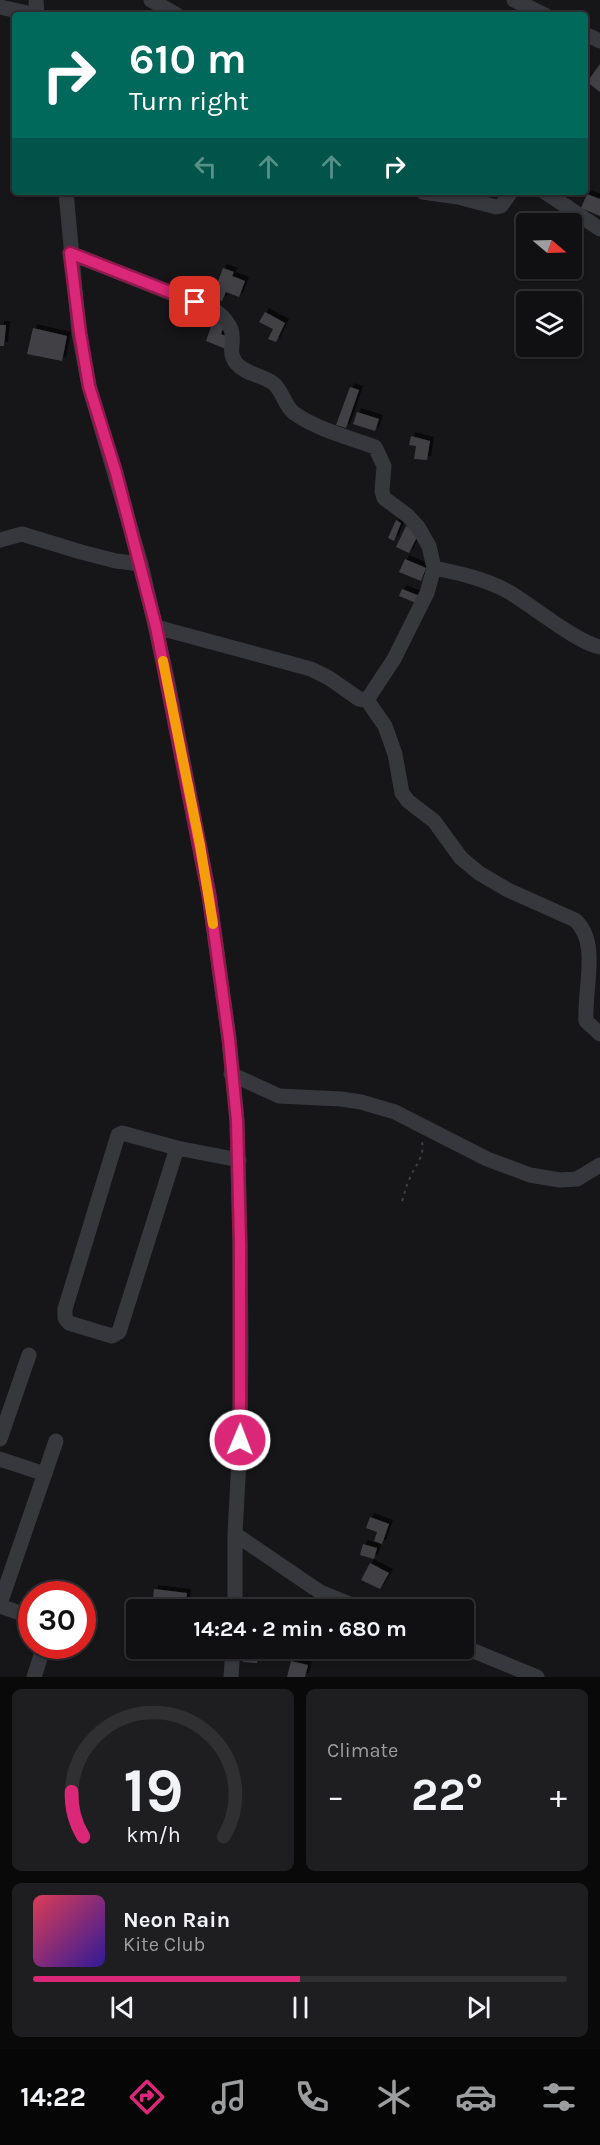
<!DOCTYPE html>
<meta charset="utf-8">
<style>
:root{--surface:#101012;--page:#1e1e20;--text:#f1f3f6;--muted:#9c9d9f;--line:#303032;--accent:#db2777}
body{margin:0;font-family:Karla,sans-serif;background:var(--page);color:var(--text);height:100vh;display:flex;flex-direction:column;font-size:22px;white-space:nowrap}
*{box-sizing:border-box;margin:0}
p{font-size:20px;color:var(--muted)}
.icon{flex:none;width:33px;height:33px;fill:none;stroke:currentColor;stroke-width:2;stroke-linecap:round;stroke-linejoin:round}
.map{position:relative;height:1677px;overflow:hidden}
.panel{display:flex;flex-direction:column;gap:12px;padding:12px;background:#09090a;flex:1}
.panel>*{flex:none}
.banner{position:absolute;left:12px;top:12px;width:576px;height:183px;border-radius:6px;box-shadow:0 2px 4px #0004,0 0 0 2px var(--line);background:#00695c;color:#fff;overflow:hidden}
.needle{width:39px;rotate:109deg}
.fabs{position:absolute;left:516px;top:213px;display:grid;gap:12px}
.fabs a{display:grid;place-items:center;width:66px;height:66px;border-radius:6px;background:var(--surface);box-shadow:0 2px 4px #0004,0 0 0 2px var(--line);font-size:30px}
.speed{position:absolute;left:18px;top:1581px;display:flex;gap:12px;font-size:30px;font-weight:700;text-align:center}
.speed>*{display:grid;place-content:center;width:78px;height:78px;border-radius:50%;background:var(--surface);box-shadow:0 2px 4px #0004,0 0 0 2px var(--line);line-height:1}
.speed .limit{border:9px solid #d22;background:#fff;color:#111}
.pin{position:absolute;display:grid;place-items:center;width:51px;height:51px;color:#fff;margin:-26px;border-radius:12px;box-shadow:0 3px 9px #0006}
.me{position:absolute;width:66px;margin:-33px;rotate:1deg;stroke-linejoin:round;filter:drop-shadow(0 0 4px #0008)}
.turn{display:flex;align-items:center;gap:21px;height:126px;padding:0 18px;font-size:27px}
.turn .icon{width:78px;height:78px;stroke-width:2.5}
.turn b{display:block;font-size:42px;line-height:51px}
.lanes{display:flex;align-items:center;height:57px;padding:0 18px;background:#0003;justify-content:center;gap:30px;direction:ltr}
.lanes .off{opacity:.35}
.big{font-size:45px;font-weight:700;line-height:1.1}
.panel .widget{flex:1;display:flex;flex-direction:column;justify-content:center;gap:9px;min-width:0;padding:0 21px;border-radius:9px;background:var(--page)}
.panel .dial{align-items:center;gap:0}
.dial svg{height:156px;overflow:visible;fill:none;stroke:var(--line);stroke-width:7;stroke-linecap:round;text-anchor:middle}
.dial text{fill:var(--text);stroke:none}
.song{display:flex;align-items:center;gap:18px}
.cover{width:72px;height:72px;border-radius:9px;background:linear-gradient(135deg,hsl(350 70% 55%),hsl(250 70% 35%))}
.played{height:6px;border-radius:3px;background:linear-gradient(90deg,var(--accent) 50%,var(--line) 50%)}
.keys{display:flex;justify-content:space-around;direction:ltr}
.heat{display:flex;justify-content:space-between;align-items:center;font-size:33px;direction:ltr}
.panel .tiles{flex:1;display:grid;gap:12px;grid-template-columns:1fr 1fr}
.widget:last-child{grid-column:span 2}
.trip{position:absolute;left:126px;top:1599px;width:348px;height:60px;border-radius:6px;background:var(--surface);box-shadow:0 2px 4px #0004,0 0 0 2px var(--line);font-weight:700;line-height:60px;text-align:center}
.tab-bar{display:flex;height:96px;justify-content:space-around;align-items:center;background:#060607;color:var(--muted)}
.tab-bar .icon{width:42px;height:42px}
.tab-bar .active{color:var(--accent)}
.tab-bar b{font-size:27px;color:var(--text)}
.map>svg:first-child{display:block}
</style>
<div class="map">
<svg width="600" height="1677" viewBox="0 0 600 1677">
<defs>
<filter id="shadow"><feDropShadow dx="4" dy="-4" stdDeviation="0" flood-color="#0009"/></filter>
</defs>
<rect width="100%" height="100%" fill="#161618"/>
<path fill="#404145" filter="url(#shadow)" d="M 600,64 L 600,92 L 587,82 Z
M 587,194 L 600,199 L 600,216 L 581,208 Z
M 223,268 L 234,272 L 232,276 L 245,281 L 239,297 L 226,292 L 222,301 L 212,297 Z
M 265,312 L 285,323 L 276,342 L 268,339 L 273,329 L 259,322 Z
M 213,321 L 224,325 L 221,334 L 230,338 L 226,349 L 206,341 Z
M 0,325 L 6,325 L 4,346 L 0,346 Z
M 33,328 L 67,336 L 62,361 L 27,354 Z
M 350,387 L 359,390 L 346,428 L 336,425 Z
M 357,412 L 379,419 L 375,431 L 353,424 Z
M 411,436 L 430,441 L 427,460 L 414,459 L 416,446 L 409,445 Z
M 396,520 L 401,523 L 394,541 L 388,538 Z
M 406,526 L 419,533 L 409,553 L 396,547 Z
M 405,559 L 426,568 L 421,581 L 399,572 Z
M 402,589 L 420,596 L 416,603 L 399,596 Z
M 370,1517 L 389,1524 L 382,1544 L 374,1541 L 377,1532 L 366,1528 Z
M 363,1544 L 377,1548 L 374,1559 L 360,1555 Z
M 370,1563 L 389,1573 L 380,1589 L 361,1580 Z
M 154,1589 L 187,1593 L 185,1610 L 152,1608 Z
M 307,1599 L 334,1605 L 333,1610 L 305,1610 Z
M 244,1648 L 259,1648 L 257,1663 L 243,1662 Z
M 278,1648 L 289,1648 L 287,1655 L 277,1652 Z
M 291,1661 L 308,1665 L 305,1677 L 287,1677 Z"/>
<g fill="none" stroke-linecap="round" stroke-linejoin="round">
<path stroke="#3d3f44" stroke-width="2" stroke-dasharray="3 4.5" stroke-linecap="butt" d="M 402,1201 C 405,1193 406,1185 410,1178 C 415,1165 425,1157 422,1142"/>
<path stroke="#37383d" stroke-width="15" d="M 151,0 L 177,15
M 514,0 L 545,15
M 0,7 L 37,15 L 36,0
M 585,34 L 600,41
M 66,192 L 79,333 L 89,386 L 141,564 L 167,678 L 209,895 L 229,1039 L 237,1121 L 240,1243 L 241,1347 L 240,1441 L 235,1534 L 235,1610
M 423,192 L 458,197 L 496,207 L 501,206 L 511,192
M 545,192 L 600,229
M 70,253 L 216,311 C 246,335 223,346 236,363 C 245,374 262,375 273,383 C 283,391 284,405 294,413 C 316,429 350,438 375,447 L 384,466 L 382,491 L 384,498 L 408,516 L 418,527 L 429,546 L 434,568 L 427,593 L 394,659 L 367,700 L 359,699 L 329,678 L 311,669 L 156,627
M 0,540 L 22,534 L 81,552 L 116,561 L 141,564
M 434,568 C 459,573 486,579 509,592 C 533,606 576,642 600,647
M 367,700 L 385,726 L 395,754 L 402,793 L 408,801 L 434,821 L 461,858 L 479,873 L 508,890 L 575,920 C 600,942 584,988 586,1021 L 600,1034
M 231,1074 L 279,1096 L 341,1099 L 361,1102 L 395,1112 L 487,1159 L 530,1175 L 560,1180 L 577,1179 L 600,1165
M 177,1148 L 119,1332 L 112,1336 L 69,1323 L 65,1318 L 65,1309 L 118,1135 L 122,1133 L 177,1148 L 239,1160
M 0,1439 L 29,1355
M 0,1459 L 45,1474
M 235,1534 L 320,1592 L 364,1610
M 0,1604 L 56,1441
M 0,1606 L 32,1617
M 464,1647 L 537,1677
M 34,1677 L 44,1646
M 231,1677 L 233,1648"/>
</g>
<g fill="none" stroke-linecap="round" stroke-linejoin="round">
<defs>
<path id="route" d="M 195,302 L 70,253 L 80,333 L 89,386 L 116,473 L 156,627 L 209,895 L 229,1039 L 237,1121 L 240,1243 L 240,1440"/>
</defs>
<use href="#route" stroke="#8e194d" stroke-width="15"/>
<use href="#route" stroke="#db2777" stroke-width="10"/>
<path stroke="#f59e0b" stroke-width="10" d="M 163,661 L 200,845 L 213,924"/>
</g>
</svg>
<div class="fabs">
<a><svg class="needle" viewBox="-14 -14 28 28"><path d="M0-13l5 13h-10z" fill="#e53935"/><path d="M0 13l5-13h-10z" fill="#9c9d9f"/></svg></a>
<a><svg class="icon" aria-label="layers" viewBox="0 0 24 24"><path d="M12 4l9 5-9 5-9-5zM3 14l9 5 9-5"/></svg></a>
</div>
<div class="speed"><div class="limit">30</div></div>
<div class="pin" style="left:195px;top:302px;background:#d93025"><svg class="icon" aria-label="arrive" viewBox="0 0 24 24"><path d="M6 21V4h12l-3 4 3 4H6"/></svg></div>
<svg class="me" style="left:240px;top:1440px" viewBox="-20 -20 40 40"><circle r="17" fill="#db2777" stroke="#fff" stroke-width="3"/><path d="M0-11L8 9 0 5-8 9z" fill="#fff"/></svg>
<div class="trip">14:24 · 2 min · 680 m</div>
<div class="banner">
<div class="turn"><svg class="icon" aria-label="right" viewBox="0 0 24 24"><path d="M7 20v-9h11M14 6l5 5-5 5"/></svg><div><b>610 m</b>Turn right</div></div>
<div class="lanes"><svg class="icon off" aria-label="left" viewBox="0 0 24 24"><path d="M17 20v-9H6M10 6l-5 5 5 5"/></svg><svg class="icon off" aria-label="ahead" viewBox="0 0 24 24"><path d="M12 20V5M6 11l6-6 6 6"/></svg><svg class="icon off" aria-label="ahead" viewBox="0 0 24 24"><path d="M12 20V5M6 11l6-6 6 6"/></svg><svg class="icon" aria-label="right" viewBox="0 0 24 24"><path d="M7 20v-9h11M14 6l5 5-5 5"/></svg></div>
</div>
</div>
<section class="panel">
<div class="tiles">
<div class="widget dial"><svg viewBox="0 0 100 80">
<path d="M14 69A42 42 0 1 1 86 69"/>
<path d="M14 69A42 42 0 0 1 8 46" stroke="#db2777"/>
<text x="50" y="56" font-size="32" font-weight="700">19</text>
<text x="50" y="72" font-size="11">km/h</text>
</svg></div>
<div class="widget"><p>Climate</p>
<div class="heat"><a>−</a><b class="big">22°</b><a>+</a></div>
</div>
<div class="widget">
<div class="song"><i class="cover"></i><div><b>Neon Rain</b><p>Kite Club</p></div></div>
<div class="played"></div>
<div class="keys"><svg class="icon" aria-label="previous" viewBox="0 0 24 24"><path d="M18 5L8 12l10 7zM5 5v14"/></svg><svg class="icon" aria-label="pause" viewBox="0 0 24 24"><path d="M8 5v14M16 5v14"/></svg><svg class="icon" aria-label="next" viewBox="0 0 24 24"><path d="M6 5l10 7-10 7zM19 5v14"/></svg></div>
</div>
</div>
</section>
<nav class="tab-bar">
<b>14:22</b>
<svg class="icon active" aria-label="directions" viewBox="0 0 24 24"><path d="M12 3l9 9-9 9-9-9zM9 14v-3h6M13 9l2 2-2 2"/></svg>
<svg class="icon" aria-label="music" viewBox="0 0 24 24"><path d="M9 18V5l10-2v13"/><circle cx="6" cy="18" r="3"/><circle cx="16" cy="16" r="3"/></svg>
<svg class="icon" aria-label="phone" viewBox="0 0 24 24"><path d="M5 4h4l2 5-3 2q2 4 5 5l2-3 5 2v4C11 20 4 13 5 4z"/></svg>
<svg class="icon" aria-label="climate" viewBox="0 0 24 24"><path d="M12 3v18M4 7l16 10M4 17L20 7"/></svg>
<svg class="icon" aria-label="car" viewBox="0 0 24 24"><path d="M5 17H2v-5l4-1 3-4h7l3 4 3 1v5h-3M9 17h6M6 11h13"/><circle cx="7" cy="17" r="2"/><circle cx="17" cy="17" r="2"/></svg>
<svg class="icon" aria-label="filters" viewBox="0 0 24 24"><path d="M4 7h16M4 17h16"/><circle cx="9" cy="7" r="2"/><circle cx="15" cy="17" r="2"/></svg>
</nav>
